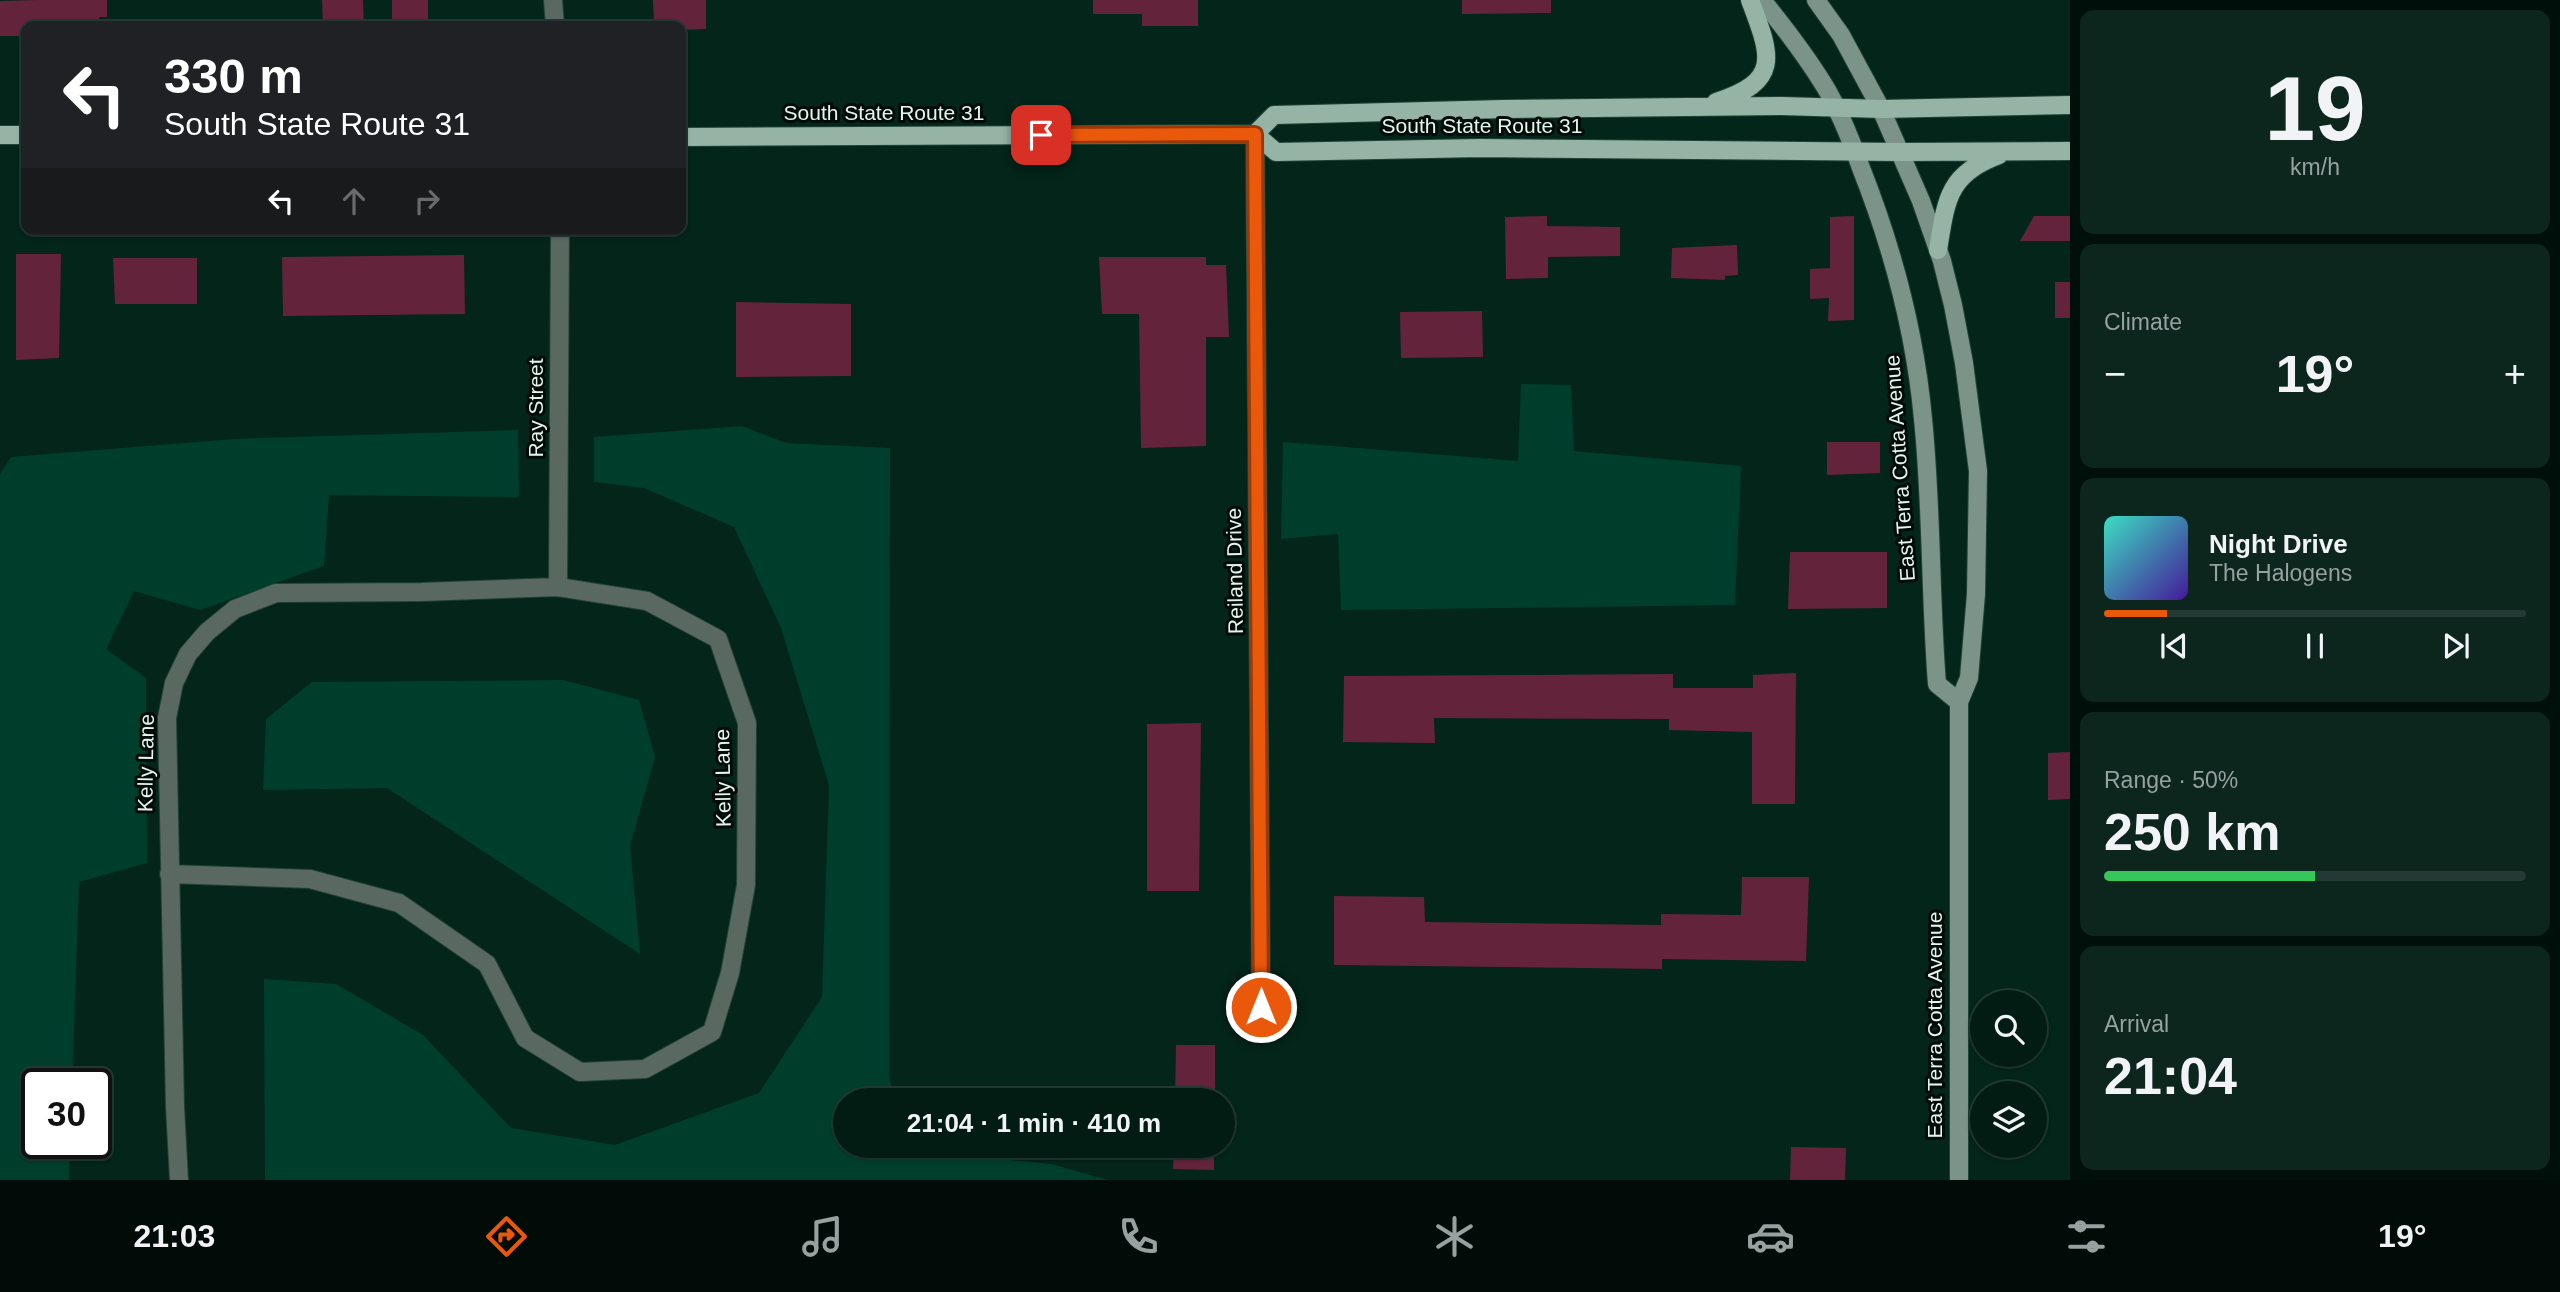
<!DOCTYPE html>
<meta charset="utf-8">
<style>
:root{--surface:#021c14;--page:#0c251d;--text:#f1f3f6;--muted:#96a1a0;--line:#233a34;--accent:#ea580c}
body{margin:0;font-family:Arial,sans-serif;background:var(--page);color:var(--text);height:100vh;display:flex;flex-direction:column;font-size:26px;white-space:nowrap}
*{box-sizing:border-box;margin:0}
p{font-size:23px;color:var(--muted)}
.icon{flex:none;width:38px;height:38px;fill:none;stroke:currentColor;stroke-width:2;stroke-linecap:round;stroke-linejoin:round}
.map{position:relative;flex:1;overflow:hidden}
.details{display:flex;flex-direction:column;gap:10px;padding:10px;background:#010f0b;width:490px}
.details>*{flex:none}
.banner{position:absolute;left:21px;top:21px;width:665px;height:214px;border-radius:14px;box-shadow:0 2px 5px #0004,0 0 0 2px var(--line);background:#202124;color:#fff;overflow:hidden}
.controls{position:absolute;left:1970px;top:990px;display:grid;gap:14px}
.controls a{display:grid;place-items:center;width:77px;height:77px;border-radius:50%;background:var(--surface);box-shadow:0 2px 5px #0004,0 0 0 2px var(--line);font-size:35px}
.speed{position:absolute;left:21px;top:1068px;display:flex;gap:14px;font-size:35px;font-weight:700;text-align:center}
.speed>*{display:grid;place-content:center;width:91px;height:91px;border-radius:50%;background:var(--surface);box-shadow:0 2px 5px #0004,0 0 0 2px var(--line);line-height:1}
.speed .limit{border:4px solid #111;border-radius:10px;background:#fff;color:#111}
.pin{position:absolute;display:grid;place-items:center;width:60px;height:60px;color:#fff;margin:-30px;border-radius:14px;box-shadow:0 4px 10px #0006}
.me{position:absolute;width:77px;margin:-38px;rotate:0deg;stroke-linejoin:round;filter:drop-shadow(0 0 5px #0008)}
.turn{display:flex;align-items:center;gap:24px;height:147px;padding:0 28px;font-size:32px}
.turn .icon{width:91px;height:91px;stroke-width:2.5}
.turn b{display:block;font-size:49px;line-height:60px}
.lanes{display:flex;align-items:center;height:66px;padding:0 28px;background:#0003;justify-content:center;gap:35px;direction:ltr}
.lanes .off{opacity:.35}
.big{font-size:52px;font-weight:600;line-height:1.1}
.details .card{flex:1;display:flex;flex-direction:column;justify-content:center;gap:10px;min-width:0;padding:0 24px;border-radius:14px;background:var(--page)}
.details .dial{align-items:center;gap:0}
.dial b{font-size:91px;line-height:1}
.song{display:flex;align-items:center;gap:21px}
.cover{width:84px;height:84px;border-radius:10px;background:linear-gradient(135deg,hsl(170 70% 55%),hsl(260 70% 35%))}
.played{height:7px;border-radius:4px;background:linear-gradient(90deg,var(--accent) 15%,var(--line) 15%)}
.keys{display:flex;justify-content:space-around;direction:ltr}
.heat{display:flex;justify-content:space-between;align-items:center;font-size:38px;direction:ltr}
.charge{height:10px;border-radius:5px;background:linear-gradient(90deg,#34c759 50%,var(--line) 0)}
.trip{position:absolute;left:833px;top:1088px;width:402px;height:70px;border-radius:35px;background:var(--surface);box-shadow:0 2px 5px #0004,0 0 0 2px var(--line);font-weight:600;line-height:70px;text-align:center}
.tabs{display:flex;height:112px;justify-content:space-around;align-items:center;background:#010b08;color:var(--muted)}
.tabs .icon{width:49px;height:49px}
.tabs .selected{color:var(--accent)}
.tabs b{font-size:32px;color:var(--text)}
main{display:flex;flex:1;min-height:0}
.map>svg:first-child{display:block}
</style>
<main>
<div class="map">
<svg width="2070" height="1180" viewBox="0 0 2070 1180">
<rect width="100%" height="100%" fill="#03251a"/>
<path fill="#003e2c" d="M 1521,384 L 1571,385 L 1574,451 L 1741,466 L 1735,605 L 1341,610 L 1338,534 L 1281,539 L 1283,442 L 1518,461 Z
M 742,426 L 786,443 L 890,448 L 889,1074 L 894,1101 L 845,1101 L 845,1146 L 902,1146 L 903,1149 L 1051,1164 L 1108,1180 L 265,1180 L 264,979 L 336,984 L 423,1035 L 511,1128 L 615,1145 L 759,1093 L 822,997 L 829,785 L 781,628 L 734,527 L 644,488 L 594,482 L 594,437 Z
M 518,430 L 519,497 L 329,495 L 324,566 L 200,610 L 134,591 L 106,649 L 146,678 L 147,863 L 79,882 L 72,1083 L 37,1083 L 37,1143 L 70,1143 L 69,1180 L 0,1180 L 0,474 L 11,457 L 234,439 Z
M 563,680 L 639,700 L 655,757 L 630,846 L 640,954 L 387,788 L 263,790 L 266,719 L 312,682 Z"/>
<path fill="#63243b" d="M 38,0 L 107,0 L 107,17 L 99,17 L 99,26 L 26,26 L 26,36 L 0,36 L 0,1 Z
M 322,0 L 363,0 L 364,26 L 323,26 Z
M 392,0 L 428,0 L 428,26 L 392,26 Z
M 653,0 L 706,0 L 706,29 L 681,30 L 681,26 L 654,26 Z
M 1093,0 L 1198,0 L 1198,26 L 1142,26 L 1142,14 L 1093,14 Z
M 1462,0 L 1551,0 L 1551,13 L 1462,14 Z
M 1547,216 L 1547,226 L 1620,227 L 1620,256 L 1548,257 L 1548,278 L 1506,279 L 1505,217 Z
M 1854,216 L 1854,320 L 1828,321 L 1829,298 L 1810,299 L 1810,269 L 1830,268 L 1830,217 Z
M 2034,216 L 2070,216 L 2070,241 L 2020,241 Z
M 1737,245 L 1738,275 L 1725,276 L 1725,280 L 1671,278 L 1672,248 Z
M 16,254 L 61,254 L 59,358 L 16,360 Z
M 464,255 L 465,314 L 283,316 L 282,257 Z
M 1099,257 L 1206,257 L 1206,265 L 1226,265 L 1229,337 L 1206,337 L 1206,446 L 1141,448 L 1139,314 L 1102,314 Z
M 113,258 L 197,258 L 197,304 L 115,304 Z
M 2055,282 L 2070,282 L 2070,318 L 2055,318 Z
M 736,302 L 851,304 L 851,376 L 736,377 Z
M 1482,311 L 1483,357 L 1401,358 L 1400,312 Z
M 1827,442 L 1880,442 L 1880,473 L 1827,475 Z
M 1790,552 L 1887,552 L 1887,608 L 1788,609 Z
M 1796,673 L 1795,804 L 1752,804 L 1752,732 L 1669,730 L 1669,719 L 1434,718 L 1435,743 L 1343,742 L 1344,676 L 1673,674 L 1673,688 L 1753,688 L 1753,675 Z
M 1201,723 L 1199,891 L 1147,891 L 1147,724 Z
M 2070,752 L 2070,799 L 2048,800 L 2048,753 Z
M 1742,877 L 1809,877 L 1806,961 L 1662,959 L 1662,969 L 1334,965 L 1334,896 L 1424,897 L 1425,922 L 1661,925 L 1661,914 L 1741,915 Z
M 1176,1045 L 1215,1045 L 1215,1101 L 1175,1101 Z
M 1174,1146 L 1214,1146 L 1214,1170 L 1173,1169 Z
M 1791,1147 L 1846,1148 L 1845,1180 L 1790,1180 Z"/>
<g fill="none" stroke-linecap="round" stroke-linejoin="round">
<defs>
<path id="street" d="M 553,0 L 555,26
M 1255,134 L 1261,1007
M 558,587 L 560,229
M 169,874 L 310,879 L 399,903 L 487,964 L 525,1038 L 580,1072 L 645,1069 L 712,1032 L 730,973 L 746,885 L 747,723 L 718,639 L 647,601 L 558,587 L 421,592 L 276,593 L 235,609 L 207,632 L 188,654 L 174,683 L 167,718 L 175,1107 L 179,1180"/>
<path id="secondary" d="M 1762,0 C 1784,27 1806,56 1824,85 C 1840,111 1851,140 1861,168 C 1893,249 1915,332 1923,419 C 1932,507 1930,596 1937,684 L 1959,702
M 1816,0 L 1841,35 L 1881,109 L 1921,201 L 1942,261 L 1953,305 L 1964,363 L 1978,471 L 1976,594 L 1969,678 L 1959,702 L 1959,1180"/>
<path id="primary" d="M 1716,102 C 1782,81 1771,56 1750,0
M 1255,134 L 1274,115 L 1504,109 L 1782,106 L 1881,109 L 2070,105
M 0,135 L 26,135
M 681,137 L 1255,134 L 1276,152 L 1480,148 L 1899,152 L 2070,151
M 1938,250 C 1946,201 1947,174 1999,155"/>
</defs>
<use href="#street" stroke="#224238" stroke-width="20"/>
<use href="#secondary" stroke="#224238" stroke-width="20"/>
<use href="#primary" stroke="#224238" stroke-width="20"/>
<use href="#street" stroke="#5a6862" stroke-width="18"/>
<use href="#secondary" stroke="#7b9388" stroke-width="18"/>
<use href="#primary" stroke="#95b4a6" stroke-width="18"/>
</g>
<g fill="none" stroke-linecap="round" stroke-linejoin="round">
<defs>
<path id="route" d="M 1041,135 L 1255,134 L 1261,1007"/>
</defs>
<use href="#route" stroke="#983908" stroke-width="18"/>
<use href="#route" stroke="#ea580c" stroke-width="12"/>
</g>
<g text-anchor="middle" stroke-width="6" stroke-linejoin="round" paint-order="stroke">
<g font-size="21" fill="#e3f6ed" stroke="#020b07">
<text x="884" y="120">South State Route 31</text>
<text x="1482" y="133">South State Route 31</text>
<text transform="translate(536 408) rotate(-90)" y="7">Ray Street</text>
<text transform="translate(1900 468) rotate(-94)" y="7">East Terra Cotta Avenue</text>
<text transform="translate(1235 571) rotate(-91)" y="7">Reiland Drive</text>
<text transform="translate(146 763) rotate(-89)" y="7">Kelly Lane</text>
<text transform="translate(723 778) rotate(-91)" y="7">Kelly Lane</text>
<text transform="translate(1935 1025) rotate(-90)" y="7">East Terra Cotta Avenue</text>
</g>
</g>
</svg>
<div class="controls">
<a><svg class="icon" aria-label="search" viewBox="0 0 24 24"><circle cx="10" cy="10" r="6"/><path d="M15 15l6 6"/></svg></a>
<a><svg class="icon" aria-label="layers" viewBox="0 0 24 24"><path d="M12 4l9 5-9 5-9-5zM3 14l9 5 9-5"/></svg></a>
</div>
<div class="speed"><div class="limit">30</div></div>
<div class="pin" style="left:1041px;top:135px;background:#d93025"><svg class="icon" aria-label="arrive" viewBox="0 0 24 24"><path d="M6 21V4h12l-3 4 3 4H6"/></svg></div>
<svg class="me" style="left:1261px;top:1007px" viewBox="-20 -20 40 40"><circle r="17" fill="#ea580c" stroke="#fff" stroke-width="3"/><path d="M0-11L8 9 0 5-8 9z" fill="#fff"/></svg>
<div class="trip">21:04 · 1 min · 410 m</div>
<div class="banner">
<div class="turn"><svg class="icon" aria-label="left" viewBox="0 0 24 24"><path d="M17 20v-9H6M10 6l-5 5 5 5"/></svg><div><b>330 m</b>South State Route 31</div></div>
<div class="lanes"><svg class="icon" aria-label="left" viewBox="0 0 24 24"><path d="M17 20v-9H6M10 6l-5 5 5 5"/></svg><svg class="icon off" aria-label="ahead" viewBox="0 0 24 24"><path d="M12 20V5M6 11l6-6 6 6"/></svg><svg class="icon off" aria-label="right" viewBox="0 0 24 24"><path d="M7 20v-9h11M14 6l5 5-5 5"/></svg></div>
</div>
</div>
<section class="details">
<div class="card dial"><b>19</b><p>km/h</p></div>
<div class="card"><p>Climate</p>
<div class="heat"><a>−</a><b class="big">19°</b><a>+</a></div>
</div>
<div class="card">
<div class="song"><i class="cover"></i><div><b>Night Drive</b><p>The Halogens</p></div></div>
<div class="played"></div>
<div class="keys"><svg class="icon" aria-label="previous" viewBox="0 0 24 24"><path d="M18 5L8 12l10 7zM5 5v14"/></svg><svg class="icon" aria-label="pause" viewBox="0 0 24 24"><path d="M8 5v14M16 5v14"/></svg><svg class="icon" aria-label="next" viewBox="0 0 24 24"><path d="M6 5l10 7-10 7zM19 5v14"/></svg></div>
</div>
<div class="card"><p>Range · 50%</p><b class="big">250 km</b><div class="charge"></div></div>
<div class="card"><p>Arrival</p><b class="big">21:04</b></div>
</section>
</main>
<nav class="tabs">
<b>21:03</b>
<svg class="icon selected" aria-label="directions" viewBox="0 0 24 24"><path d="M12 3l9 9-9 9-9-9zM9 14v-3h6M13 9l2 2-2 2"/></svg>
<svg class="icon" aria-label="music" viewBox="0 0 24 24"><path d="M9 18V5l10-2v13"/><circle cx="6" cy="18" r="3"/><circle cx="16" cy="16" r="3"/></svg>
<svg class="icon" aria-label="phone" viewBox="0 0 24 24"><path d="M5 4h4l2 5-3 2q2 4 5 5l2-3 5 2v4C11 20 4 13 5 4z"/></svg>
<svg class="icon" aria-label="climate" viewBox="0 0 24 24"><path d="M12 3v18M4 7l16 10M4 17L20 7"/></svg>
<svg class="icon" aria-label="car" viewBox="0 0 24 24"><path d="M5 17H2v-5l4-1 3-4h7l3 4 3 1v5h-3M9 17h6M6 11h13"/><circle cx="7" cy="17" r="2"/><circle cx="17" cy="17" r="2"/></svg>
<svg class="icon" aria-label="filters" viewBox="0 0 24 24"><path d="M4 7h16M4 17h16"/><circle cx="9" cy="7" r="2"/><circle cx="15" cy="17" r="2"/></svg>
<b>19°</b>
</nav>
